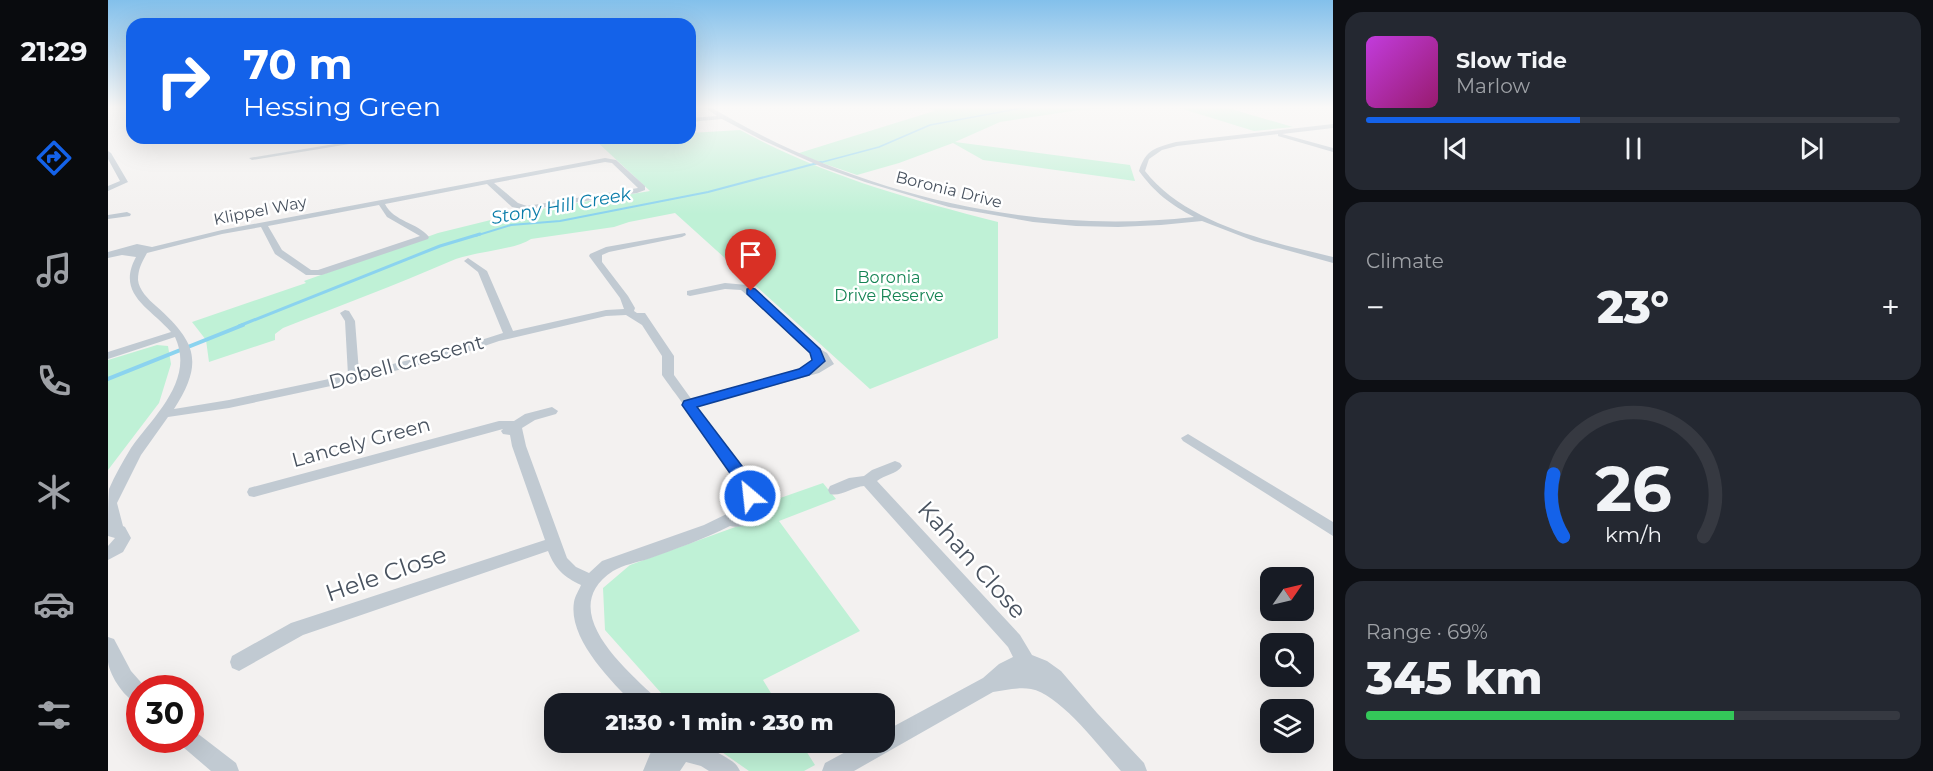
<!DOCTYPE html>
<meta charset="utf-8">
<style>
:root{--surface:#171b24;--page:#242831;--text:#f1f3f6;--muted:#9ea1a6;--line:#363941;--accent:#1462e9}
body{margin:0;font-family:Montserrat,sans-serif;background:var(--page);color:var(--text);height:100vh;display:flex;flex-direction:column;font-size:22px;white-space:nowrap}
*{box-sizing:border-box;margin:0}
p{font-size:20px;color:var(--muted)}
.icon{flex:none;width:33px;height:33px;fill:none;stroke:currentColor;stroke-width:2;stroke-linecap:round;stroke-linejoin:round}
.map{position:relative;flex:1;overflow:hidden}
.sheet{display:flex;flex-direction:column;gap:12px;padding:12px;background:#0d0f14;width:600px}
.sheet>*{flex:none}
.top-card{position:absolute;left:18px;top:18px;width:570px;height:126px;border-radius:18px;box-shadow:0 6px 24px #0002;background:#1462e9;color:#fff;overflow:hidden}
.needle{width:39px;rotate:56deg}
.buttons{position:absolute;left:1152px;top:567px;display:grid;gap:12px}
.buttons a{display:grid;place-items:center;width:54px;height:54px;border-radius:12px;background:var(--surface);box-shadow:0 6px 24px #0002;font-size:30px}
.speed{position:absolute;left:18px;top:675px;display:flex;gap:12px;font-size:30px;font-weight:700;text-align:center}
.speed>*{display:grid;place-content:center;width:78px;height:78px;border-radius:50%;background:var(--surface);box-shadow:0 6px 24px #0002;line-height:1}
.speed .limit{border:9px solid #d22;background:#fff;color:#111}
.pin{position:absolute;display:grid;place-items:center;width:51px;height:51px;color:#fff;margin:-62px -26px;border-radius:50% 50% 50% 0;rotate:-45deg;box-shadow:0 0 6px #0007}
.pin .icon{rotate:45deg}
.me{position:absolute;width:66px;margin:-33px;rotate:332deg;stroke-linejoin:round;filter:drop-shadow(0 0 4px #0008)}
.turn{display:flex;align-items:center;gap:21px;height:126px;padding:0 18px;font-size:27px}
.turn .icon{width:78px;height:78px;stroke-width:2.5}
.turn b{display:block;font-size:42px;line-height:51px}
.big{font-size:45px;font-weight:800;line-height:1.1}
.sheet .card{flex:1;display:flex;flex-direction:column;justify-content:center;gap:9px;min-width:0;padding:0 21px;border-radius:18px;background:var(--page)}
.sheet .dial{align-items:center;gap:0}
.dial svg{height:156px;overflow:visible;fill:none;stroke:var(--line);stroke-width:7;stroke-linecap:round;text-anchor:middle}
.dial text{fill:var(--text);stroke:none}
.song{display:flex;align-items:center;gap:18px}
.cover{width:72px;height:72px;border-radius:9px;background:linear-gradient(135deg,hsl(290 70% 55%),hsl(320 70% 35%))}
.played{height:6px;border-radius:3px;background:linear-gradient(90deg,var(--accent) 40%,var(--line) 40%)}
.keys{display:flex;justify-content:space-around;direction:ltr}
.heat{display:flex;justify-content:space-between;align-items:center;font-size:33px;direction:ltr}
.charge{height:9px;border-radius:4px;background:linear-gradient(90deg,#34c759 69%,var(--line) 0)}
.trip{position:absolute;left:436px;top:693px;width:351px;height:60px;border-radius:18px;background:var(--surface);box-shadow:0 6px 24px #0002;font-weight:800;line-height:60px;text-align:center}
main{display:flex;flex:1;min-height:0}
.tab-bar{display:flex;flex-direction:column;width:108px;justify-content:space-around;align-items:center;background:#090b0e;color:var(--muted)}
.tab-bar .icon{width:42px;height:42px}
.tab-bar .selected{color:var(--accent)}
.tab-bar b{font-size:27px;color:var(--text)}
.map>svg:first-child{display:block}
</style>
<main>
<nav class="tab-bar">
<b>21:29</b>
<svg class="icon selected" aria-label="directions" viewBox="0 0 24 24"><path d="M12 3l9 9-9 9-9-9zM9 14v-3h6M13 9l2 2-2 2"/></svg>
<svg class="icon" aria-label="music" viewBox="0 0 24 24"><path d="M9 18V5l10-2v13"/><circle cx="6" cy="18" r="3"/><circle cx="16" cy="16" r="3"/></svg>
<svg class="icon" aria-label="phone" viewBox="0 0 24 24"><path d="M5 4h4l2 5-3 2q2 4 5 5l2-3 5 2v4C11 20 4 13 5 4z"/></svg>
<svg class="icon" aria-label="climate" viewBox="0 0 24 24"><path d="M12 3v18M4 7l16 10M4 17L20 7"/></svg>
<svg class="icon" aria-label="car" viewBox="0 0 24 24"><path d="M5 17H2v-5l4-1 3-4h7l3 4 3 1v5h-3M9 17h6M6 11h13"/><circle cx="7" cy="17" r="2"/><circle cx="17" cy="17" r="2"/></svg>
<svg class="icon" aria-label="filters" viewBox="0 0 24 24"><path d="M4 7h16M4 17h16"/><circle cx="9" cy="7" r="2"/><circle cx="15" cy="17" r="2"/></svg>
</nav>
<div class="map">
<svg width="1225" height="771" viewBox="0 0 1225 771">
<rect width="100%" height="100%" fill="#f3f1f0"/>
<path fill="#bff1d6" d="M 819,106 L 1031,106 L 971,110 L 892,122 L 847,142 L 1022,165 L 1027,181 L 875,160 L 845,143 L 791,163 L 749,175 L 688,154 L 826,111 Z
M 1065,106 L 1113,106 L 1185,127 L 1146,131 Z
M 632,130 C 717,176 798,198 890,222 L 890,338 L 762,389 L 567,213 L 521,222 L 506,227 L 423,239 C 404,251 366,251 343,261 C 288,285 231,306 175,328 L 167,334 L 167,340 L 101,362 L 98,340 L 84,322 L 198,283 L 196,281 L 330,233 L 415,212 L 542,191 L 486,139 L 582,138 L 582,133 Z
M 49,345 L 60,346 L 63,364 L 51,403 L 0,470 L 0,360 Z
M 715,483 L 728,499 L 671,521 L 752,631 L 655,680 L 669,703 L 562,703 L 497,630 L 495,588 L 522,565 L 644,521 L 658,503 Z
M 601,743 L 693,743 L 707,765 L 696,771 L 641,771 Z"/>
<g fill="none" stroke-linecap="round" stroke-linejoin="round">
<path stroke="#8bd3ef" stroke-width="1.5" d="M 707,164 L 771,147 L 822,125 L 925,106"/>
<path stroke="#8bd3ef" stroke-width="2" d="M 367,236 L 403,225 L 452,221 L 600,192 L 713,162"/>
<path stroke="#8bd3ef" stroke-width="3" d="M 131,326 L 332,246 L 372,234"/>
<path stroke="#8bd3ef" stroke-width="4" d="M 0,379 L 135,325"/>
<path fill="#c1cad2" fill-rule="evenodd" d="M 595,106 L 601,106 C 744,193 920,236 1086,217 C 1062,204 1047,193 1031,171 C 1038,149 1047,148 1068,142 L 1225,124 L 1225,128 L 1174,134 L 1225,148 L 1225,152 L 1170,136 L 1170,134 L 1069,146 L 1054,150 L 1041,159 L 1037,171 C 1078,224 1163,242 1225,257 L 1225,263 L 1146,241 L 1094,221 L 1053,225 L 1010,227 L 968,226 L 925,222 L 841,207 L 757,182 L 714,167 L 654,140 L 614,119 L 582,122 L 582,118 L 609,116 Z
M 263,138 L 278,138 L 144,160 L 141,158 Z
M 0,151 L 3,153 L 20,182 L 0,191 L 0,186 L 12,181 L 0,159 Z
M 497,158 L 508,160 L 537,186 L 537,190 L 529,193 L 419,210 L 404,207 L 379,184 L 277,204 C 286,222 309,222 321,237 L 320,239 L 214,275 L 198,275 L 167,254 L 153,227 L 114,234 L 39,253 C 34,262 30,269 30,280 C 31,290 40,299 48,306 C 87,341 97,361 66,409 L 121,400 L 240,375 L 237,321 L 232,313 L 237,310 L 241,311 L 247,321 L 251,372 L 339,351 L 395,333 L 370,272 L 356,261 L 360,258 L 379,271 L 405,331 L 498,310 L 516,309 L 512,298 L 481,256 L 482,254 L 498,247 L 577,233 L 578,235 L 574,237 L 501,252 L 494,255 L 494,262 L 520,296 L 527,308 L 526,311 L 529,313 L 537,313 L 566,356 L 566,375 L 584,400 L 703,369 L 714,363 L 711,357 L 633,290 L 617,289 L 582,296 L 579,295 L 579,291 L 617,283 L 639,285 L 712,349 L 719,353 L 726,364 L 711,373 L 589,407 L 636,471 L 653,489 L 660,502 C 659,507 659,512 656,516 C 649,523 631,529 622,526 C 596,539 568,549 540,559 C 530,562 515,565 505,571 C 447,609 516,668 547,697 L 550,704 L 526,704 C 502,680 460,638 466,602 C 467,596 471,590 473,585 C 456,577 447,569 440,551 L 195,635 L 131,671 L 124,668 L 122,662 L 124,656 L 183,623 L 437,540 L 404,446 L 402,435 L 395,434 L 393,431 L 395,429 L 146,497 L 141,496 L 139,492 L 141,488 L 391,421 L 406,421 L 417,414 L 444,407 L 450,411 L 448,414 L 427,420 L 414,428 L 418,446 L 459,558 L 468,567 L 481,573 L 494,561 L 596,525 L 631,508 L 635,503 C 633,477 571,400 554,375 L 554,356 L 534,325 L 518,315 L 498,316 L 391,341 L 347,356 L 246,381 L 121,408 L 60,417 L 33,455 L 9,503 L 15,526 L 17,527 L 23,538 L 15,552 L 0,560 L 0,546 L 7,538 L 0,536 C 0,522 0,502 1,489 C 7,475 15,461 23,448 C 46,416 87,380 67,337 L 0,359 L 0,352 L 63,332 C 41,307 8,294 28,257 L 14,255 L 0,258 L 0,252 L 29,244 L 44,247 L 114,230 ZM 497,162 L 504,163 L 530,188 L 419,206 L 410,203 L 386,183 ZM 271,205 L 279,217 L 312,236 L 210,270 L 203,270 L 174,250 L 160,226 Z
M 19,212 L 23,214 L 22,216 L 0,219 L 0,215 Z
M 1080,434 L 1225,522 L 1225,536 L 1075,441 L 1073,438 Z
M 787,461 L 792,463 L 794,466 C 789,474 776,475 769,481 L 912,635 L 924,655 L 939,661 L 953,671 L 989,713 L 1036,763 L 1039,771 L 1013,771 C 993,749 952,694 923,689 C 911,687 898,690 885,692 L 746,771 L 714,771 L 717,763 L 756,742 L 777,742 L 777,731 L 875,678 L 891,664 L 905,657 L 900,647 L 756,486 C 745,487 733,497 722,494 L 720,490 L 722,486 L 741,478 L 756,476 L 764,470 Z
M 0,637 L 6,639 L 23,671 L 38,688 L 32,688 L 32,705 C 18,700 2,677 0,662 C 0,654 0,645 0,637 Z
M 82,730 L 89,733 L 128,763 L 131,771 L 103,771 L 75,747 L 72,740 L 82,740 Z
M 547,742 C 572,742 592,742 614,755 C 622,760 628,762 632,771 L 601,771 L 593,766 L 578,762 L 572,771 L 535,771 Z"/>
</g>
<linearGradient id="sky" x2="0" y2="1"><stop stop-color="#83c0eb"/><stop offset="0.5" stop-color="#faf9f8"/><stop offset="1" stop-color="#faf9f8" stop-opacity="0"/></linearGradient>
<rect width="1225" height="214" fill="url(#sky)"/>
<path fill="#1462e9" stroke="#0d4097" stroke-width="1.5" d="M 643,288 L 647,289 L 712,349 L 717,361 L 701,375 L 589,407 L 637,470 L 650,496 L 647,500 L 636,500 L 624,476 L 574,405 L 576,401 L 691,369 L 704,360 L 702,353 L 639,294 L 639,289 Z"/>
<g text-anchor="middle" stroke-width="5" stroke-linejoin="round" paint-order="stroke">
<g font-size="16" fill="#48525f" stroke="#fff">
<text transform="translate(841 189) rotate(14)" y="6">Boronia Drive</text>
<text transform="translate(152 210) rotate(-11)" y="6">Klippel Way</text>
</g>
<g font-size="16" fill="#158454" stroke="#fff">
<text x="781" y="283">Boronia<tspan x="781" dy="18">Drive Reserve</tspan></text>
</g>
<g font-size="18" font-style="italic" fill="#097ca9" stroke="#fff">
<text transform="translate(453 206) rotate(-10)" y="6">Stony Hill Creek</text>
</g>
<g font-size="20" fill="#48525f" stroke="#fff">
<text transform="translate(298 362) rotate(-15)" y="7">Dobell Crescent</text>
<text transform="translate(253 442) rotate(-15)" y="7">Lancely Green</text>
</g>
<g font-size="24" fill="#48525f" stroke="#fff">
<text transform="translate(864 560) rotate(48)" y="8">Kahan Close</text>
<text transform="translate(278 574) rotate(-19)" y="8">Hele Close</text>
</g>
</g>
</svg>
<div class="buttons">
<a><svg class="needle" viewBox="-14 -14 28 28"><path d="M0-13l5 13h-10z" fill="#e53935"/><path d="M0 13l5-13h-10z" fill="#9ea1a6"/></svg></a>
<a><svg class="icon" aria-label="search" viewBox="0 0 24 24"><circle cx="10" cy="10" r="6"/><path d="M15 15l6 6"/></svg></a>
<a><svg class="icon" aria-label="layers" viewBox="0 0 24 24"><path d="M12 4l9 5-9 5-9-5zM3 14l9 5 9-5"/></svg></a>
</div>
<div class="speed"><div class="limit">30</div></div>
<div class="pin" style="left:643px;top:291px;background:#d93025"><svg class="icon" aria-label="arrive" viewBox="0 0 24 24"><path d="M6 21V4h12l-3 4 3 4H6"/></svg></div>
<svg class="me" style="left:642px;top:496px" viewBox="-20 -20 40 40"><circle r="17" fill="#1462e9" stroke="#fff" stroke-width="3"/><path d="M0-11L8 9 0 5-8 9z" fill="#fff"/></svg>
<div class="trip">21:30 · 1 min · 230 m</div>
<div class="top-card">
<div class="turn"><svg class="icon" aria-label="right" viewBox="0 0 24 24"><path d="M7 20v-9h11M14 6l5 5-5 5"/></svg><div><b>70 m</b>Hessing Green</div></div>
</div>
</div>
<section class="sheet">
<div class="card">
<div class="song"><i class="cover"></i><div><b>Slow Tide</b><p>Marlow</p></div></div>
<div class="played"></div>
<div class="keys"><svg class="icon" aria-label="previous" viewBox="0 0 24 24"><path d="M18 5L8 12l10 7zM5 5v14"/></svg><svg class="icon" aria-label="pause" viewBox="0 0 24 24"><path d="M8 5v14M16 5v14"/></svg><svg class="icon" aria-label="next" viewBox="0 0 24 24"><path d="M6 5l10 7-10 7zM19 5v14"/></svg></div>
</div>
<div class="card"><p>Climate</p>
<div class="heat"><a>−</a><b class="big">23°</b><a>+</a></div>
</div>
<div class="card dial"><svg viewBox="0 0 100 80">
<path d="M14 69A42 42 0 1 1 86 69"/>
<path d="M14 69A42 42 0 0 1 9 37" stroke="#1462e9"/>
<text x="50" y="56" font-size="32" font-weight="700">26</text>
<text x="50" y="72" font-size="11">km/h</text>
</svg></div>
<div class="card"><p>Range · 69%</p><b class="big">345 km</b><div class="charge"></div></div>
</section>
</main>
